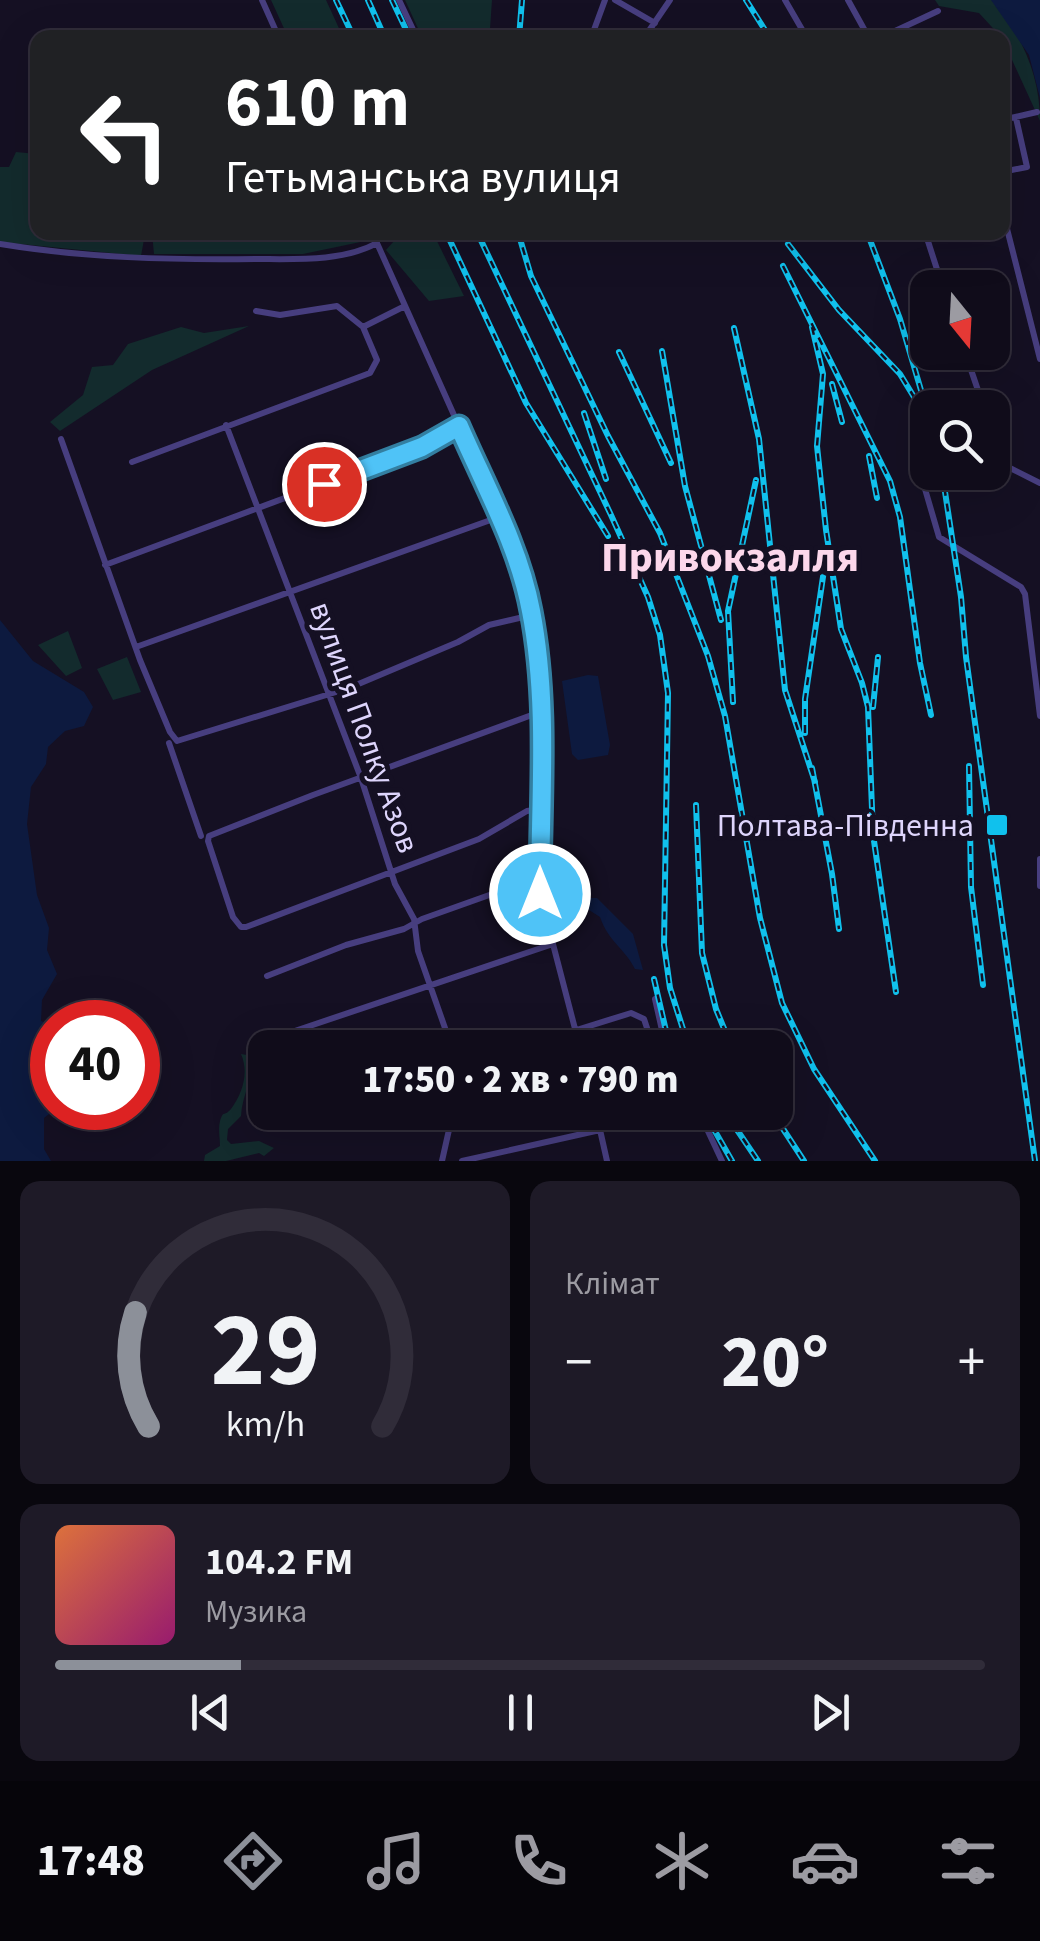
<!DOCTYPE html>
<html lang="uk">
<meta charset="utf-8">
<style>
:root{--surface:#100c1a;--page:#1e1a27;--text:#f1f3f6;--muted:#9c9ba2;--line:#302c39;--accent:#8c9099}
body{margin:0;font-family:"Source Sans 3",sans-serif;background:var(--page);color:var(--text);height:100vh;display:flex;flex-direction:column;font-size:38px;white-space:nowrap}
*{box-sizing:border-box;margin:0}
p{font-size:32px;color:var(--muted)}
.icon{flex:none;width:55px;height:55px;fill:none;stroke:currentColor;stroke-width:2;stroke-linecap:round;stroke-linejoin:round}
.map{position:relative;height:1161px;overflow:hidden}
.details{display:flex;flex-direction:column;gap:20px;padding:20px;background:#09070e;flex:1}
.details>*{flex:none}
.banner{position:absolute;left:30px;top:30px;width:980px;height:210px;border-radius:20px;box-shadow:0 10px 40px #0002,0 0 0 2px var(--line);background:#202124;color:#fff;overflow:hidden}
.needle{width:65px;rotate:162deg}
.tools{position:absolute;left:910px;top:270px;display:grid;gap:20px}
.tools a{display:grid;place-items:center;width:100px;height:100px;border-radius:20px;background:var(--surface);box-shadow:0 10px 40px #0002,0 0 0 2px var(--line);font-size:50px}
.speed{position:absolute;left:30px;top:1000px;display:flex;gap:20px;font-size:50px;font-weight:700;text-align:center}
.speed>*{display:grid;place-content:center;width:130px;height:130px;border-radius:50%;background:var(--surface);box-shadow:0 10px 40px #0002,0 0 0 2px var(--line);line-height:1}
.speed .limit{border:15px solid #d22;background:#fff;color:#111}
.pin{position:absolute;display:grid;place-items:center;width:85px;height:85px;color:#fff;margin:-42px;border:5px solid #fff;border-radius:50%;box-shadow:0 2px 10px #0007}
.me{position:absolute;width:110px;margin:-55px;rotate:0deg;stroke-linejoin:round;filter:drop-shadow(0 0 8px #0008)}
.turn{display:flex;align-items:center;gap:35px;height:210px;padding:0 30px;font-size:45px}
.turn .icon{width:130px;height:130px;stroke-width:2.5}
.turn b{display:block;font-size:70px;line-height:85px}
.big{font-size:75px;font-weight:800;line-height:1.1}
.details .card{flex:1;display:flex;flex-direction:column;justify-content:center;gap:15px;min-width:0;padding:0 35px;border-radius:20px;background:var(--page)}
.details .dial{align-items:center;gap:0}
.dial svg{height:260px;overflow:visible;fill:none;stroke:var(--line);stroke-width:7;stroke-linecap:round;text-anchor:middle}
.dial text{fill:var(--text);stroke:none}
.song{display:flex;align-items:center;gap:30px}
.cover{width:120px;height:120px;border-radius:15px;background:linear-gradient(135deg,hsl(20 70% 55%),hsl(320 70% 35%))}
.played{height:10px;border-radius:5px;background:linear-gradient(90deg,var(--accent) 20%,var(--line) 20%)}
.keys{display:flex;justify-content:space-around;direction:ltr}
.heat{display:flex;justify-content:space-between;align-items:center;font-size:55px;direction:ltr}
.details .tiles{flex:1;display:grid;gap:20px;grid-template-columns:1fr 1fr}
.card:last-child{grid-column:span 2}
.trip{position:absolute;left:248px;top:1030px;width:545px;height:100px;border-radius:20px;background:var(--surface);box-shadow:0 10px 40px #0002,0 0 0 2px var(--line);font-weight:800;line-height:100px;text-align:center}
.tabs{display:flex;height:160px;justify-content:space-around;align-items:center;background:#06050a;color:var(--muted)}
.tabs .icon{width:70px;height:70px}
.tabs .active{color:var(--accent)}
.tabs b{font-size:45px;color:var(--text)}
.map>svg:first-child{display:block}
</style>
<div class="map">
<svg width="1040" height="1161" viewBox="0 0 1040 1161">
<rect width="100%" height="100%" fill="#151023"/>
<path fill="#132b2d" d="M 271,0 L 326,0 L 343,37 L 288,37 Z
M 405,0 L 492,0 L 490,29 L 463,37 L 422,37 Z
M 935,0 L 993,0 C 1022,36 1040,75 1040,121 L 1002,38 L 979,13 L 939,6 Z
M 16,152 L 37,154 L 38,232 L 140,233 L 145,234 L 141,256 L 0,242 L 0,167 L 9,167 Z
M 366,232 L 370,240 L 303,254 L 154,254 L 152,233 Z
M 390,233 L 433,233 L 464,296 L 429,301 L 386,250 L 394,241 Z
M 249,326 L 152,370 L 60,431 L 50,422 L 83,395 L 92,367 L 113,365 L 128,344 L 181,327 L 204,333 Z
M 68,631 L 82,668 L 66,676 L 38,645 Z
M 127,657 L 141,692 L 113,700 L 97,669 Z
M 246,1047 L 255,1047 C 258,1070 242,1092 241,1116 L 228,1129 L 227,1140 L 231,1144 L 259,1141 L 274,1148 L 264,1156 L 259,1153 L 226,1161 L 204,1161 L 205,1155 L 220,1146 C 220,1138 218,1129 220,1121 C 224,1109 223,1118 231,1109 C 243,1093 249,1072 241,1054 L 247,1055 Z"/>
<path fill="#0d1a3f" d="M 991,0 L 1040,0 L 1040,98 L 1029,55 Z
M 0,620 L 33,661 L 84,692 L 93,707 L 84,726 L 65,731 L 48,747 L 46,764 L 31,787 L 27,824 L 37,895 L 49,928 L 47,950 L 57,974 L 42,1000 L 41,1021 L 46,1023 L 44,1029 L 39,1030 L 43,1053 L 42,1070 L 35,1087 L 38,1095 L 52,1094 L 52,1108 L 70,1108 L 70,1112 L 59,1117 L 49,1114 L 44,1118 L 44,1149 L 51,1161 L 0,1161 Z
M 588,675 L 598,676 L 610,745 L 608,755 L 578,760 L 572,754 L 562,681 Z
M 586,898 L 597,898 L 633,934 L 643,970 L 635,969 C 625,949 608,941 600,917 L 589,910 Z"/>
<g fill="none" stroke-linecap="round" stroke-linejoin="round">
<path stroke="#473e7f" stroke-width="6" d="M 262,0 L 279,38
M 399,0 L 417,38
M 615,0 L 655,23
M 785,0 L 807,38
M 848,0 L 869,38
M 591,38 L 605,0
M 644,38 L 670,0
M 880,38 L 938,11
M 1002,120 L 1037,112
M 1002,172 L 1027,167 L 1016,118
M 1002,209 L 1040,359
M 372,232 L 505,529 L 531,609 L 541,712 L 540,894 L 580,1048
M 925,232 L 943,288
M 0,244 C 85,258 169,260 255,259 C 294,259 343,262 377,243
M 256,311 L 280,315 L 337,306 L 363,327
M 965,352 L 984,408
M 226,425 L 361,778 L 395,884 L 414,919 L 418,951 L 452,1048
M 992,434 L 1006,466 L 1040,483
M 61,439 L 140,660 L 170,732 L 177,741 L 349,688 L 458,642 L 489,625 L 532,615
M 132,462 L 370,373 L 377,360 L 363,327 L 405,306
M 925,489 L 939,537 L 1021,587 L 1025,594 L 1040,716
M 105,565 L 422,447 L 459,426
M 136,647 L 499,517
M 169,743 L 201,836
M 540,809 L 527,811 L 479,839 L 246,927 L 241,927 L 233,917 L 208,841 L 209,836 L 313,795 L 540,712
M 1040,859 L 1040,886
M 267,976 L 346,945 L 404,929 L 422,919 L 540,877
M 655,999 L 666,1048
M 277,1037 L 553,944
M 519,1048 L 631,1013 L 644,1019 L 651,1040 L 646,1046
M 596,1112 L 607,1161
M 699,1112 L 722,1161
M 315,1119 L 334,1112
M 442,1161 L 453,1112
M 462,1161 L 600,1130"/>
<defs>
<path id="rail" d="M 336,0 L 354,38
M 368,0 L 385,38
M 392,0 L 410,38
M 746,0 L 770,38
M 519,38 L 522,0
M 446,232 L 526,403 L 608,536
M 477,232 L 611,515 L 648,597 L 660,635 L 668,693 L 664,945 L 670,988 L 689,1048
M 518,232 L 531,276 L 608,436 L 660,533 L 708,656 L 725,716 L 760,918 L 782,1003 L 814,1069 L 875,1161
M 867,232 L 900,319 L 923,397
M 788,244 L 839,310 L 900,374 L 914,397 L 928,440
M 783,266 L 890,481 L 900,517 L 920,663 L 931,715
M 812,327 L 823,374 L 817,446 L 826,530 L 841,629 L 862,683 L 868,707 L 873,834 L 896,992
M 734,328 L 759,439 L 785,690 L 815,782
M 662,351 L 685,486 L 721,620
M 619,352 L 671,463
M 832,384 L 842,422
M 584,413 L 606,479
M 869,456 L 877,498
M 942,472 L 961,597 L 966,657 L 1035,1161
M 733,702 L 728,611 L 756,480
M 873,707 L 878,657
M 805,733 L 805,699 L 824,570
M 969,766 L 971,887 L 983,985
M 812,768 L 832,874 L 839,929
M 696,805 L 702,953 L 716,1009 L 732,1048
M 654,979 L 670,1048
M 704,1112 L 732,1161
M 725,1112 L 758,1161
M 772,1112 L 804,1161"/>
</defs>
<use href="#rail" stroke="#10c1ed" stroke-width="6"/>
<use href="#rail" stroke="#151023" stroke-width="2.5" stroke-dasharray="8" stroke-linecap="butt"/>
</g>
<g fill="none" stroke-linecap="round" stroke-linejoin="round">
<defs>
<path id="route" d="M 324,484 L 422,447 L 459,426 C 485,486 519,546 531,611 C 549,703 540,801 540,894"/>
</defs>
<use href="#route" stroke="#337fa1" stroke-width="25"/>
<use href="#route" stroke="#4fc3f7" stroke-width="18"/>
</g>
<rect fill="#10c1ed" stroke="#151023" stroke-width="4" x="985" y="813" width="24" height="24" rx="5"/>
<g text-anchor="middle" stroke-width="10" stroke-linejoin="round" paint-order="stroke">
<g font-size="32" fill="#ded5fc" stroke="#151023">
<text transform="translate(365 727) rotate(70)" y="11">вулиця Полку Азов</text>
</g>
<g font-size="32" fill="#ded5fc" stroke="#151023" text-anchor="end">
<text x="974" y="836">Полтава-Південна</text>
</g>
<g font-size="42" font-weight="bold" fill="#fcd7eb" stroke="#151023">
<text x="730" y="571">Привокзалля</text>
</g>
</g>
</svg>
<div class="tools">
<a><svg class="needle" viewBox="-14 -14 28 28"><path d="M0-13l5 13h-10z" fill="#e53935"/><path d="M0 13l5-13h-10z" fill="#9c9ba2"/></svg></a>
<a><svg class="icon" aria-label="search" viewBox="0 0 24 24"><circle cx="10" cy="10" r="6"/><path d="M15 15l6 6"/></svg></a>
</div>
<div class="speed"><div class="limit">40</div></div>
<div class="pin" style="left:324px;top:484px;background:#d93025"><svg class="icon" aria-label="arrive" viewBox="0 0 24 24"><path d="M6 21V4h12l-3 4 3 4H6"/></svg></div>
<svg class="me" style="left:540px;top:894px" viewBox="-20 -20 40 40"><circle r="17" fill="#4fc3f7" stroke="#fff" stroke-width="3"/><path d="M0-11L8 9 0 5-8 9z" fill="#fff"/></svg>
<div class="trip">17:50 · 2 хв · 790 m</div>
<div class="banner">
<div class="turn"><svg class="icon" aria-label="left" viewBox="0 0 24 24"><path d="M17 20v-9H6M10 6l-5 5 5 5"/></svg><div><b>610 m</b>Гетьманська вулиця</div></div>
</div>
</div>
<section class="details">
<div class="tiles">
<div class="card dial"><svg viewBox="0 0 100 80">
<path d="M14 69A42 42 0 1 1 86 69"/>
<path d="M14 69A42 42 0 0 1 10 34" stroke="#8c9099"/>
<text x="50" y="56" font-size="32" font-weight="700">29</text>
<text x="50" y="72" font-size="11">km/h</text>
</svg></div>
<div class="card"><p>Клімат</p>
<div class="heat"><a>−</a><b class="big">20°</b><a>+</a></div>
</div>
<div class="card">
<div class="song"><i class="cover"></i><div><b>104.2 FM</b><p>Музика</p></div></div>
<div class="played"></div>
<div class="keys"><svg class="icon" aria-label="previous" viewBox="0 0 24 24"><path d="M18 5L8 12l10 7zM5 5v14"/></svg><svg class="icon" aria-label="pause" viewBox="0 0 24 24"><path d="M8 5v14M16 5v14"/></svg><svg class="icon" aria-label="next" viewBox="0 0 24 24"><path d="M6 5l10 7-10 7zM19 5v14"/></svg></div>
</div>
</div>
</section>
<nav class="tabs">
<b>17:48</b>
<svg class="icon active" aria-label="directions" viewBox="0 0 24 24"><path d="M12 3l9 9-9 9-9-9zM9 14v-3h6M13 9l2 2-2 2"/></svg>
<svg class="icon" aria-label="music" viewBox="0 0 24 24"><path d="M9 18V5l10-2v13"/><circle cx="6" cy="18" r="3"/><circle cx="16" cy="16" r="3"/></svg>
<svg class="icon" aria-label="phone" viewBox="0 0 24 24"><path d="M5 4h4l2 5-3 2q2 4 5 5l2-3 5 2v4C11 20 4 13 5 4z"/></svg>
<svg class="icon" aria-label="climate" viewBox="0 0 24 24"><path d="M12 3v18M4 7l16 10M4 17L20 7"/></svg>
<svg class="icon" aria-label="car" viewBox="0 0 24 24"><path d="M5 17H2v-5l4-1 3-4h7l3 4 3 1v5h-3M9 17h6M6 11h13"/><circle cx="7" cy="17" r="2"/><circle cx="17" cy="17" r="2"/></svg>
<svg class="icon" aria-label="filters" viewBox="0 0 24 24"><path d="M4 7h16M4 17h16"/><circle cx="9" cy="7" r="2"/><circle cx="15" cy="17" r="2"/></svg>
</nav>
